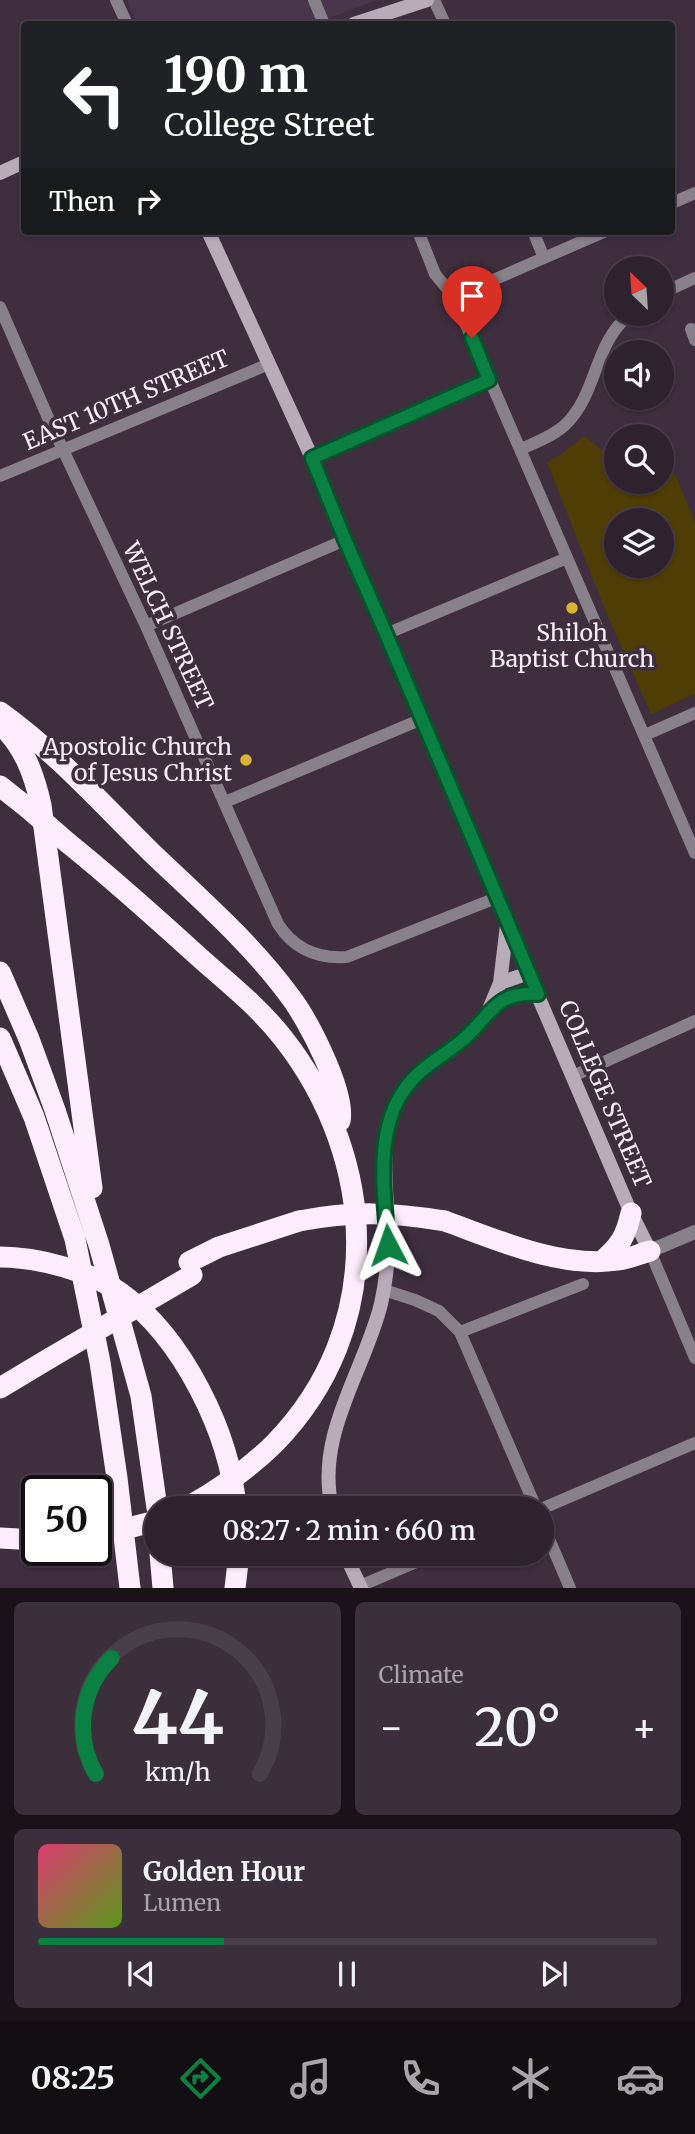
<!DOCTYPE html>
<meta charset="utf-8">
<style>
:root{--surface:#2e222e;--page:#3a2f3a;--text:#f1f3f6;--muted:#a7a4aa;--line:#493f4a;--accent:#0b8043}
body{margin:0;font-family:Merriweather,serif;background:var(--page);color:var(--text);height:100vh;display:flex;flex-direction:column;font-size:26px;white-space:nowrap}
*{box-sizing:border-box;margin:0}
p{font-size:23px;color:var(--muted)}
.icon{flex:none;width:38px;height:38px;fill:none;stroke:currentColor;stroke-width:2;stroke-linecap:round;stroke-linejoin:round}
.map{position:relative;height:1588px;overflow:hidden}
.drawer{display:flex;flex-direction:column;gap:14px;padding:14px;background:#191319;flex:1}
.drawer>*{flex:none}
.top-card{position:absolute;left:21px;top:21px;width:654px;height:214px;border-radius:7px;box-shadow:0 2px 5px #0004,0 0 0 2px var(--line);background:#202124;color:#fff;overflow:hidden}
.needle{width:46px;rotate:335deg}
.controls{position:absolute;left:604px;top:256px;display:grid;gap:14px}
.controls a{display:grid;place-items:center;width:70px;height:70px;border-radius:50%;background:var(--surface);box-shadow:0 2px 5px #0004,0 0 0 2px var(--line);font-size:35px}
.speed{position:absolute;left:21px;top:1475px;display:flex;gap:14px;font-size:35px;font-weight:700;text-align:center}
.speed>*{display:grid;place-content:center;width:91px;height:91px;border-radius:50%;background:var(--surface);box-shadow:0 2px 5px #0004,0 0 0 2px var(--line);line-height:1}
.speed .limit{border:4px solid #111;border-radius:10px;background:#fff;color:#111}
.pin{position:absolute;display:grid;place-items:center;width:60px;height:60px;color:#fff;margin:-72px -30px;border-radius:50% 50% 50% 0;rotate:-45deg;box-shadow:0 0 7px #0007}
.pin .icon{rotate:45deg}
.me{position:absolute;width:77px;margin:-38px;rotate:356deg;stroke-linejoin:round;filter:drop-shadow(0 0 5px #0008)}
.turn{display:flex;align-items:center;gap:24px;height:147px;padding:0 28px;font-size:32px}
.turn .icon{width:91px;height:91px;stroke-width:2.5}
.turn b{display:block;font-size:49px;line-height:60px}
.then{display:flex;align-items:center;height:66px;padding:0 28px;background:#0003;gap:14px;font-size:26px}
.big{font-size:52px;font-weight:600;line-height:1.1}
.drawer .widget{flex:1;display:flex;flex-direction:column;justify-content:center;gap:10px;min-width:0;padding:0 24px;border-radius:10px;background:var(--page)}
.drawer .dial{align-items:center;gap:0}
.dial svg{height:182px;overflow:visible;fill:none;stroke:var(--line);stroke-width:7;stroke-linecap:round;text-anchor:middle}
.dial text{fill:var(--text);stroke:none}
.song{display:flex;align-items:center;gap:21px}
.cover{width:84px;height:84px;border-radius:10px;background:linear-gradient(135deg,hsl(340 70% 55%),hsl(90 70% 35%))}
.played{height:7px;border-radius:4px;background:linear-gradient(90deg,var(--accent) 30%,var(--line) 30%)}
.keys{display:flex;justify-content:space-around;direction:ltr}
.heat{display:flex;justify-content:space-between;align-items:center;font-size:38px;direction:ltr}
.drawer .tiles{flex:1;display:grid;gap:14px;grid-template-columns:1fr 1fr}
.widget:last-child{grid-column:span 2}
.trip{position:absolute;left:144px;top:1496px;width:410px;height:70px;border-radius:35px;background:var(--surface);box-shadow:0 2px 5px #0004,0 0 0 2px var(--line);font-weight:600;line-height:70px;text-align:center}
.menu{display:flex;height:112px;justify-content:space-around;align-items:center;background:#120e12;color:var(--muted)}
.menu .icon{width:49px;height:49px}
.menu .active{color:var(--accent)}
.menu b{font-size:32px;color:var(--text)}
.map>svg:first-child{display:block}
</style>
<div class="map">
<svg width="695" height="1588" viewBox="0 0 695 1588">
<rect width="100%" height="100%" fill="#3e2e3e"/>
<path fill="#4a364b" d="M 127,0 L 377,0 L 313,24 L 137,24 Z"/>
<path fill="#4e3d05" fill-rule="evenodd" d="M 584,436 L 610,456 L 616,454 L 616,481 L 662,481 L 662,443 L 695,522 L 695,694 L 651,714 L 604,607 L 547,462 L 560,455 ZM 616,520 L 662,520 L 662,565 L 616,565 Z"/>
<g fill="none" stroke-linecap="round" stroke-linejoin="round">
<path stroke="#898189" stroke-width="12" d="M 116,0 L 127,24
M 314,0 L 324,24
M 434,0 L 445,24
M 672,203 L 695,193
M 418,231 L 435,274 L 454,297 L 695,853
M 533,231 L 544,258
M 662,293 L 695,278
M 454,297 L 606,231
M 0,307 L 49,420 L 146,626 L 278,924 C 294,949 318,959 347,957 L 496,898
M 691,329 L 695,340
M 521,449 C 535,443 553,436 565,425 C 599,392 592,345 631,313
M 312,458 L 489,380
M 0,476 L 269,364
M 146,626 L 345,540
M 386,634 L 567,558
M 645,735 L 695,713
M 225,802 L 422,719
M 573,1076 L 695,1021
M 650,1251 L 695,1358
M 384,1290 L 415,1300 L 439,1311 L 460,1332 L 536,1508
M 460,1332 L 583,1284
M 541,1509 L 695,1443
M 541,1520 L 570,1588
M 360,1586 L 435,1554"/>
<path stroke="#898189" stroke-width="14" d="M 650,1251 L 695,1232"/>
<path stroke="#b9acb9" stroke-width="14" d="M 354,24 L 427,0
M 0,173 L 24,162
M 208,231 L 312,458 L 345,540 L 386,634 L 496,898 L 631,1213 L 650,1251
M 500,983 L 529,973
M 490,1007 L 500,983 L 507,925
M 332,1508 C 315,1435 364,1372 381,1304 C 385,1285 388,1265 388,1246 C 390,1190 372,1134 407,1085 C 423,1063 450,1053 469,1035 C 494,1010 498,992 538,994
M 345,1554 L 361,1588"/>
<path stroke="#fdedfd" stroke-width="21" d="M 0,712 C 56,752 103,805 152,853 C 199,898 250,942 289,995 C 307,1018 346,1092 340,1121
M 0,724 C 24,746 34,774 41,805 L 92,1188
M 0,786 L 29,809
M 68,843 C 113,879 156,918 199,957 C 228,983 259,1007 283,1038 C 378,1159 387,1328 275,1443 C 249,1469 218,1490 186,1508
M 0,972 L 29,1039 L 55,1110 L 99,1245 L 141,1396 L 157,1508
M 0,1038 L 34,1117 L 75,1239 L 100,1362 L 117,1478 L 130,1588
M 445,1221 C 497,1240 562,1269 618,1260 C 629,1259 639,1254 650,1251
M 602,1261 C 620,1246 626,1236 631,1213
M 189,1262 L 219,1247 L 299,1221
M 0,1388 L 50,1358
M 0,1538 L 37,1540
M 160,1554 L 163,1588
M 235,1588 L 239,1554"/>
<path stroke="#fdedfd" stroke-width="21" d="M 29,809 L 68,843
M 299,1221 C 353,1211 390,1212 445,1221
M 0,1257 C 38,1257 90,1271 121,1293 C 183,1338 230,1433 236,1508
M 50,1358 L 192,1275
M 96,1536 L 156,1521"/>
</g>
<g fill="none" stroke-linecap="round" stroke-linejoin="round">
<defs>
<path id="route" d="M 388,1245 C 384,1191 372,1122 413,1079 C 429,1061 451,1052 468,1035 C 494,1010 497,992 538,994 L 386,634 L 345,540 L 312,458 L 489,380 L 472,338"/>
</defs>
<use href="#route" stroke="#07532c" stroke-width="18"/>
<use href="#route" stroke="#0b8043" stroke-width="12"/>
</g>
<g fill="#dcb233" stroke="#3e2e3e" stroke-width="2.5">
<circle cx="572" cy="608" r="7"/>
<circle cx="246" cy="760" r="7"/>
</g>
<g text-anchor="middle" stroke-width="7" stroke-linejoin="round" paint-order="stroke">
<g font-size="23" fill="#f7edf7" stroke="#3e2e3e">
<text transform="translate(126 400) rotate(-23)" y="8">EAST 10TH STREET</text>
<text transform="translate(168 626) rotate(65)" y="8">WELCH STREET</text>
<text transform="translate(605 1094) rotate(67)" y="8">COLLEGE STREET</text>
</g>
<g font-size="23" fill="#f7edf7" stroke="#3e2e3e">
<text x="572" y="641">Shiloh<tspan x="572" dy="26">Baptist Church</tspan></text>
<text x="232" y="755" text-anchor="end">Apostolic Church<tspan x="232" dy="26">of Jesus Christ</tspan></text>
</g>
</g>
</svg>
<div class="controls">
<a><svg class="needle" viewBox="-14 -14 28 28"><path d="M0-13l5 13h-10z" fill="#e53935"/><path d="M0 13l5-13h-10z" fill="#a7a4aa"/></svg></a>
<a><svg class="icon" aria-label="sound" viewBox="0 0 24 24"><path d="M4 9h4l5-4v14l-5-4H4zM17 9q2 3 0 6"/></svg></a>
<a><svg class="icon" aria-label="search" viewBox="0 0 24 24"><circle cx="10" cy="10" r="6"/><path d="M15 15l6 6"/></svg></a>
<a><svg class="icon" aria-label="layers" viewBox="0 0 24 24"><path d="M12 4l9 5-9 5-9-5zM3 14l9 5 9-5"/></svg></a>
</div>
<div class="speed"><div class="limit">50</div></div>
<div class="pin" style="left:472px;top:338px;background:#d93025"><svg class="icon" aria-label="arrive" viewBox="0 0 24 24"><path d="M6 21V4h12l-3 4 3 4H6"/></svg></div>
<svg class="me" style="left:388px;top:1245px" viewBox="-20 -20 40 40"><path d="M0-17L14 15 0 8-14 15z" fill="#0b8043" stroke="#fff" stroke-width="4"/></svg>
<div class="trip">08:27 · 2 min · 660 m</div>
<div class="top-card">
<div class="turn"><svg class="icon" aria-label="left" viewBox="0 0 24 24"><path d="M17 20v-9H6M10 6l-5 5 5 5"/></svg><div><b>190 m</b>College Street</div></div>
<div class="then">Then<svg class="icon" aria-label="right" viewBox="0 0 24 24"><path d="M7 20v-9h11M14 6l5 5-5 5"/></svg></div>
</div>
</div>
<section class="drawer">
<div class="tiles">
<div class="widget dial"><svg viewBox="0 0 100 80">
<path d="M14 69A42 42 0 1 1 86 69"/>
<path d="M14 69A42 42 0 0 1 21 18" stroke="#0b8043"/>
<text x="50" y="56" font-size="32" font-weight="700">44</text>
<text x="50" y="72" font-size="11">km/h</text>
</svg></div>
<div class="widget"><p>Climate</p>
<div class="heat"><a>−</a><b class="big">20°</b><a>+</a></div>
</div>
<div class="widget">
<div class="song"><i class="cover"></i><div><b>Golden Hour</b><p>Lumen</p></div></div>
<div class="played"></div>
<div class="keys"><svg class="icon" aria-label="previous" viewBox="0 0 24 24"><path d="M18 5L8 12l10 7zM5 5v14"/></svg><svg class="icon" aria-label="pause" viewBox="0 0 24 24"><path d="M8 5v14M16 5v14"/></svg><svg class="icon" aria-label="next" viewBox="0 0 24 24"><path d="M6 5l10 7-10 7zM19 5v14"/></svg></div>
</div>
</div>
</section>
<nav class="menu">
<b>08:25</b>
<svg class="icon active" aria-label="directions" viewBox="0 0 24 24"><path d="M12 3l9 9-9 9-9-9zM9 14v-3h6M13 9l2 2-2 2"/></svg>
<svg class="icon" aria-label="music" viewBox="0 0 24 24"><path d="M9 18V5l10-2v13"/><circle cx="6" cy="18" r="3"/><circle cx="16" cy="16" r="3"/></svg>
<svg class="icon" aria-label="phone" viewBox="0 0 24 24"><path d="M5 4h4l2 5-3 2q2 4 5 5l2-3 5 2v4C11 20 4 13 5 4z"/></svg>
<svg class="icon" aria-label="climate" viewBox="0 0 24 24"><path d="M12 3v18M4 7l16 10M4 17L20 7"/></svg>
<svg class="icon" aria-label="car" viewBox="0 0 24 24"><path d="M5 17H2v-5l4-1 3-4h7l3 4 3 1v5h-3M9 17h6M6 11h13"/><circle cx="7" cy="17" r="2"/><circle cx="17" cy="17" r="2"/></svg>
</nav>
